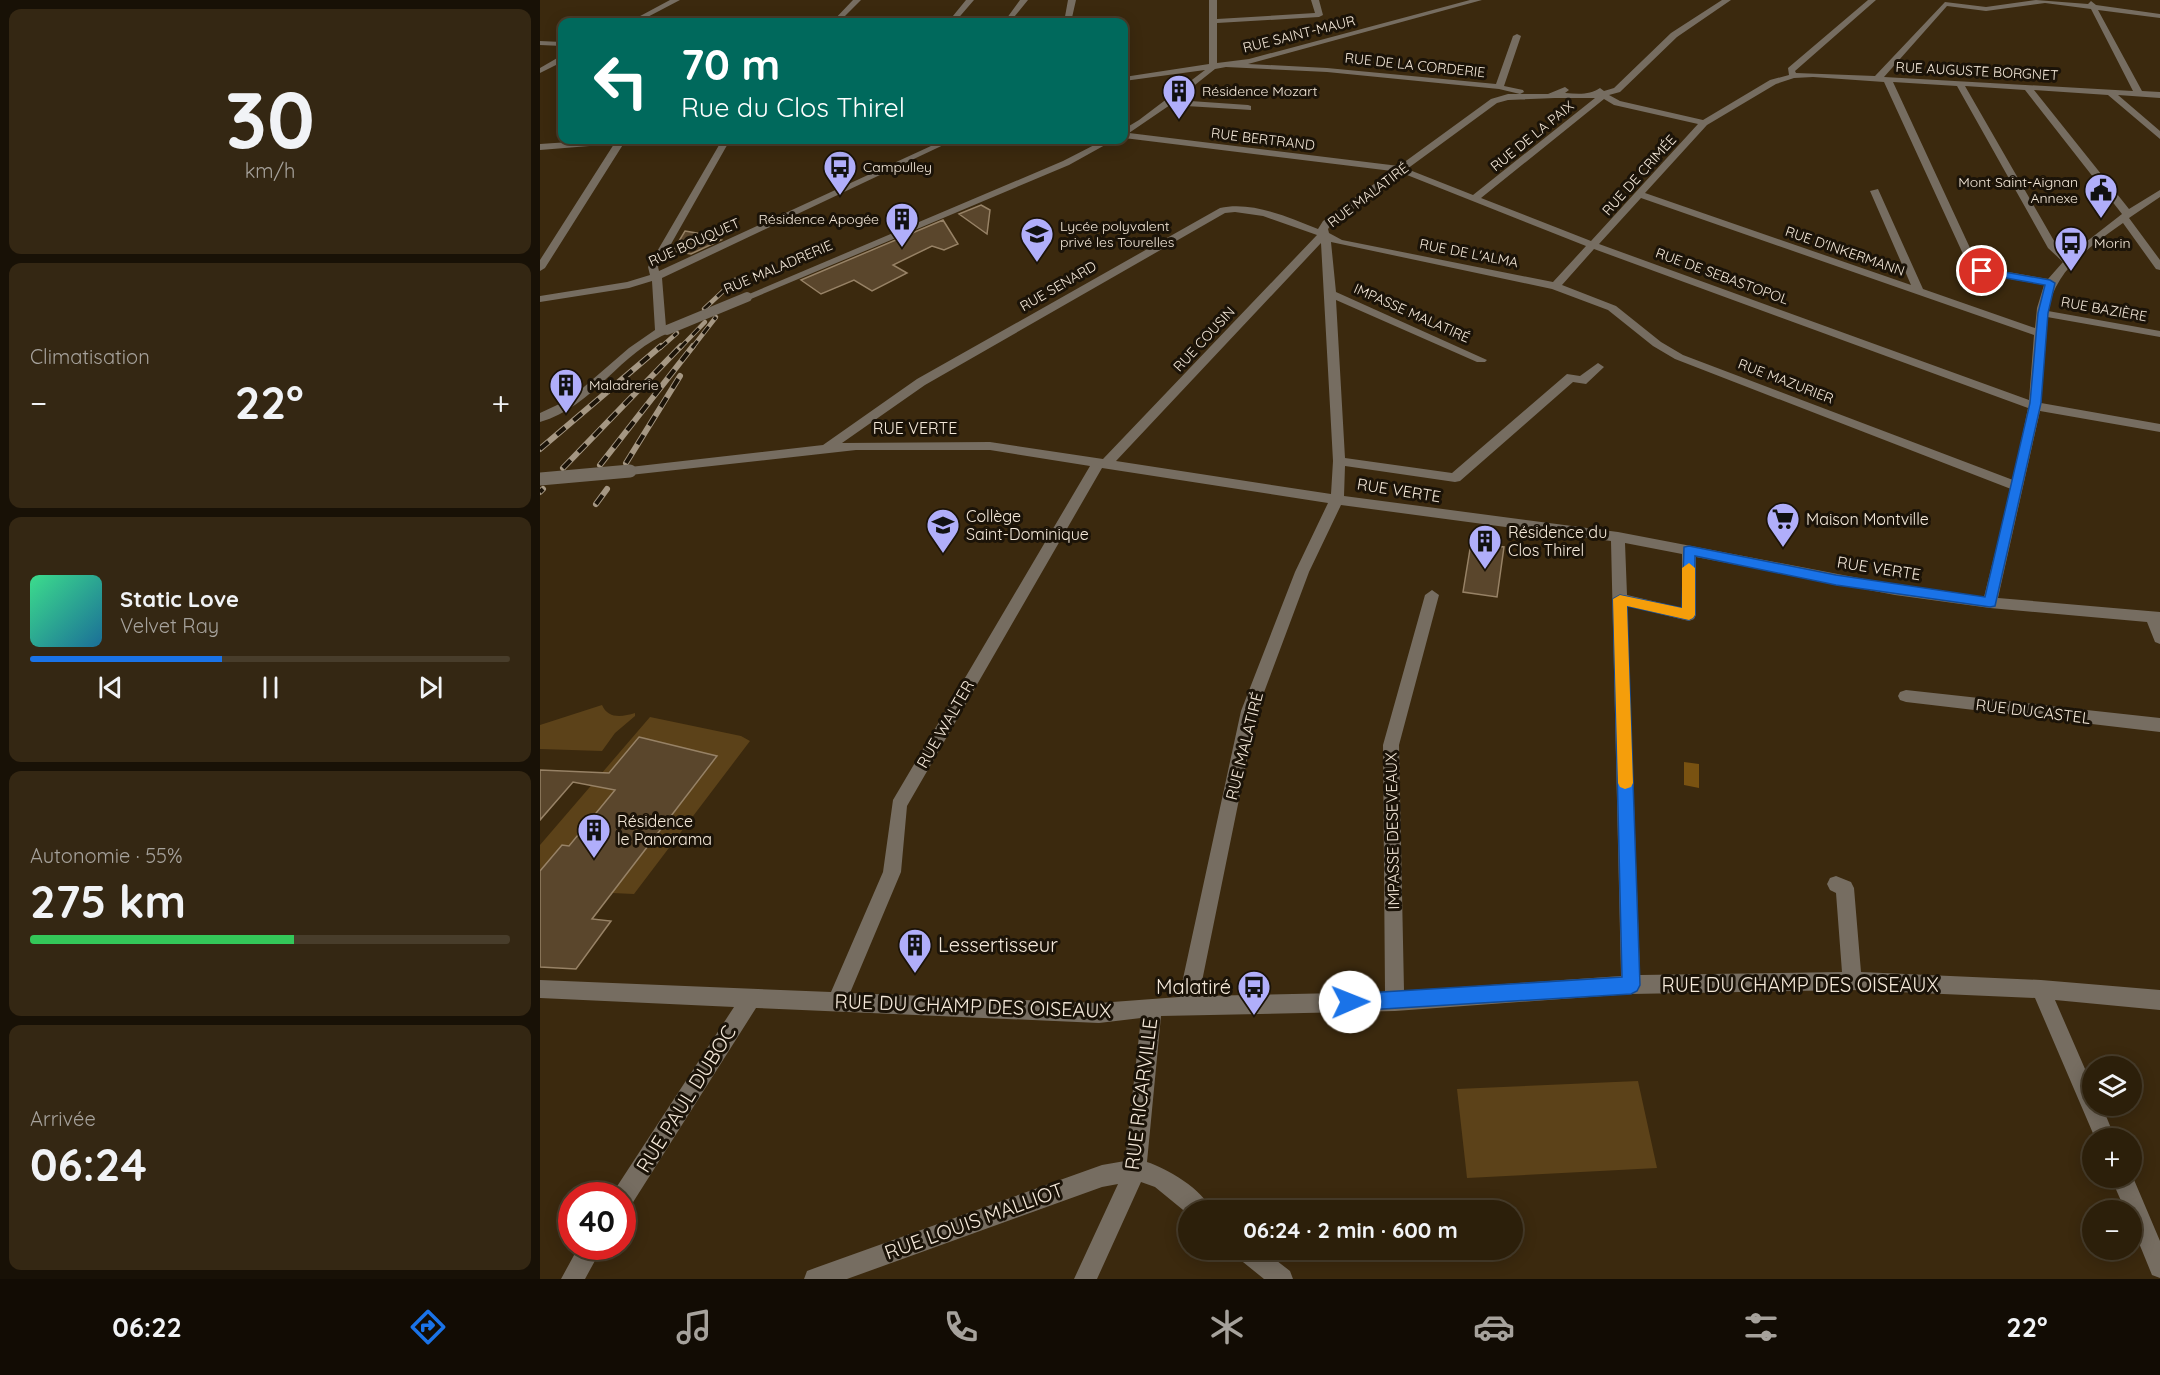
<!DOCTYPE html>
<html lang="fr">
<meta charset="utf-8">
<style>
:root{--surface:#2c1f0a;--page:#342713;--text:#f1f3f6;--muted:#a6a29c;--line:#483d2b;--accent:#1a73e8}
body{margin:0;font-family:Quicksand,sans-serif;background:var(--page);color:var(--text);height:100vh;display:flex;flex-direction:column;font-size:22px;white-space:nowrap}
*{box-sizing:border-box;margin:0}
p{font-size:20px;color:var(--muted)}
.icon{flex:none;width:33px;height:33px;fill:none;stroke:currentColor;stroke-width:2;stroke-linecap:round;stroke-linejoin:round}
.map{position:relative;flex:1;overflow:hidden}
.drawer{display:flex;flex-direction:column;gap:9px;padding:9px;background:#181106;width:540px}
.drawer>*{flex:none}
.top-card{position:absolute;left:18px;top:18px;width:570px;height:126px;border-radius:12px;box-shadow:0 3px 15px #0003,0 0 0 2px var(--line);background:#00695c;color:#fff;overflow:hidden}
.fabs{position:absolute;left:1542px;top:1056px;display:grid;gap:12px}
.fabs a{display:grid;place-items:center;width:60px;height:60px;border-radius:50%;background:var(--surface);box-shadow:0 3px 15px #0003,0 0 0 2px var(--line);font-size:30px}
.speed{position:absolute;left:18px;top:1182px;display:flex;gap:12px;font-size:30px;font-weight:700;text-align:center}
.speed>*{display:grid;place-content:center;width:78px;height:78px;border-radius:50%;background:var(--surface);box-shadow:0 3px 15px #0003,0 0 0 2px var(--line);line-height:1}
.speed .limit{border:9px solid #d22;background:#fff;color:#111}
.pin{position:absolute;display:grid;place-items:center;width:51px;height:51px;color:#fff;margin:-26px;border:3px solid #fff;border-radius:50%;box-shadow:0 2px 6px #0007}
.me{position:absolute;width:66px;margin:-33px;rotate:89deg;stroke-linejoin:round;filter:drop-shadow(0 0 4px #0008)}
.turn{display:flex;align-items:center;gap:21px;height:126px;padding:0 24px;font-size:27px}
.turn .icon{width:78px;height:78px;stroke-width:2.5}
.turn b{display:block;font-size:42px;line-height:51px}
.big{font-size:45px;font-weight:700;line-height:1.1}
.drawer .tile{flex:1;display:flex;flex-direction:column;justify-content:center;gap:9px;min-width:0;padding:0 21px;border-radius:12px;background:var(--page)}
.drawer .dial{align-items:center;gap:0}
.dial b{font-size:78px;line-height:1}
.song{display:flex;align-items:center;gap:18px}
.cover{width:72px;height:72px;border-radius:9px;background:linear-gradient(135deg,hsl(150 70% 55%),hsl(200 70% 35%))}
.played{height:6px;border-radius:3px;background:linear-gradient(90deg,var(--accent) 40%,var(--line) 40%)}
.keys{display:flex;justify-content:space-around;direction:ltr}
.heat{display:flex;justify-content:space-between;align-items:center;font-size:33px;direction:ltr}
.charge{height:9px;border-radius:4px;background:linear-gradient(90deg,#34c759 55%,var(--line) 0)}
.trip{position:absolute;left:638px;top:1200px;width:345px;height:60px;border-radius:30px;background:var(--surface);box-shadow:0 3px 15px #0003,0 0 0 2px var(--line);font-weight:700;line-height:60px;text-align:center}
.tabs{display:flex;height:96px;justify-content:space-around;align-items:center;background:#120c04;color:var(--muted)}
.tabs .icon{width:42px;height:42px}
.tabs .selected{color:var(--accent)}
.tabs b{font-size:27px;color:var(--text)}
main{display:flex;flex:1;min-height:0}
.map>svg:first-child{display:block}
</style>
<main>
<section class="drawer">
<div class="tile dial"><b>30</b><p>km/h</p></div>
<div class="tile"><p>Climatisation</p>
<div class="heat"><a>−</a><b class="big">22°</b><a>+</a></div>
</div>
<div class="tile">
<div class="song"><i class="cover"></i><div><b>Static Love</b><p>Velvet Ray</p></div></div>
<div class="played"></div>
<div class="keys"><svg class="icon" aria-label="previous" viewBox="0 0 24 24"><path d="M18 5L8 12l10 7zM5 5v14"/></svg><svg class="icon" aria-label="pause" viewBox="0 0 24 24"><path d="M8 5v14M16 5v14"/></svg><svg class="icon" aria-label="next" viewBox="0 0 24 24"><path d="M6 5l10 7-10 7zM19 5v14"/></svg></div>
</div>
<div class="tile"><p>Autonomie · 55%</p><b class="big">275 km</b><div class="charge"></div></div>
<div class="tile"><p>Arrivée</p><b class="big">06:24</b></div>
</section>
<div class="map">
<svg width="1620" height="1279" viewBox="0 0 1620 1279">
<rect width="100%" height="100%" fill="#3b290e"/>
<path fill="#5c4219" d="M 62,705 C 68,719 82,717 95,713 L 95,716 L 75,733 L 62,751 L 0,749 L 0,725 Z
M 110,717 L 201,736 L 210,741 L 94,894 L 72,893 L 177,757 L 99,737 L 57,786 L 83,792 L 29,846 L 22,845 L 0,871 L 0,845 Z
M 1098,1081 L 1117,1168 L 927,1178 L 917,1089 Z"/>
<path fill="#795211" d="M 1144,762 L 1159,764 L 1159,788 L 1144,785 Z"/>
<path fill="#5a462c" stroke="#978266" stroke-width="1.5" d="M 441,205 L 450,210 L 447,234 L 419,214 Z
M 403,220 L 418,244 L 404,250 L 392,246 L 353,265 L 367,273 L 332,291 L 314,280 L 281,294 L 261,280 Z
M 145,231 L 175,236 L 171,238 L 181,240 L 151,254 L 133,251 Z
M 931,543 L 964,547 L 957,597 L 923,592 Z
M 99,737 L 177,756 L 52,919 L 71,921 L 36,969 L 0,967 L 0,871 L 22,845 L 29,846 L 75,790 L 33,782 L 0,820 L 0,770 L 69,773 Z"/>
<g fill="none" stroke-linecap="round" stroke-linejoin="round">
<path fill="#766d61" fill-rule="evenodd" d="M 130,0 L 140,0 L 98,22 L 89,22 Z
M 313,0 L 321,0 L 299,22 L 292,22 Z
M 426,0 L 434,0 L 415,22 L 408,22 Z
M 480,0 L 488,0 L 470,22 L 464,22 Z
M 528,0 L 536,0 L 531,22 L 524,22 Z
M 669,0 L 677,0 L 677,19 L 775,13 L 771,0 L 779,0 L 783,15 L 779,17 L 677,23 L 677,63 L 709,59 L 930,0 L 942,0 L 708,64 L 787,68 L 956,84 L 973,36 L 977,34 L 981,36 L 964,86 L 983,90 L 984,92 L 980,94 L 1008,94 L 1025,87 L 1029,90 L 1025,93 C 1039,94 1050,95 1060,88 L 1064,91 L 1074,88 L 1131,33 L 1182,0 L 1191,0 L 1137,37 L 1080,92 L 1069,95 L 1080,101 L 1163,120 L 1230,80 L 1249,75 L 1248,68 L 1328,0 L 1336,0 L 1255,71 L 1256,73 L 1335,76 L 1405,2 L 1446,7 L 1496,0 L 1548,4 L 1551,1 L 1556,5 L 1620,14 L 1620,18 L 1558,10 L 1602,91 L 1620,92 L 1620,98 L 1578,95 L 1620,131 L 1620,139 L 1568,95 L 1494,90 L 1589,209 L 1620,190 L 1620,197 L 1589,218 L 1620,260 L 1620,270 L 1616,269 L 1583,223 C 1551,246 1515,269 1508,311 L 1620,331 L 1620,337 L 1507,317 L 1501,403 L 1620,424 L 1620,432 L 1500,411 L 1458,598 L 1620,612 L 1620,644 L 1615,642 L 1607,622 L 1450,608 L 1355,595 L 1156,557 L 1156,615 L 1154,619 L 1149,621 L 1087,606 L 1100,975 L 1302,972 L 1296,893 L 1290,890 L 1287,884 L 1290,878 L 1296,876 L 1311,882 L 1314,888 L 1321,972 L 1501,980 L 1620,990 L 1620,1010 L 1515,1000 L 1552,1085 L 1552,1106 L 1562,1106 L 1575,1138 L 1555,1138 L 1495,998 L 1312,990 L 1091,994 L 855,1011 L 621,1016 L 607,1162 C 626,1168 664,1190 671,1210 L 648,1210 L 648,1214 L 615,1187 L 601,1182 L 557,1279 L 534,1279 L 578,1184 L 562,1187 L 307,1279 L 264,1279 L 267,1271 L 275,1268 L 562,1165 L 585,1161 L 601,1018 L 559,1023 L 216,1008 L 90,1207 L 82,1210 L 82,1196 L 73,1196 L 74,1191 L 194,1007 L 0,998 L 0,980 L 291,992 L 343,872 L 353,800 L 550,466 L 450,450 L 316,450 L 90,475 L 84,471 L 90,467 L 283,445 L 377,379 L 680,208 C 712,201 748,217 778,229 L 783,221 L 852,171 L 584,138 L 584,129 L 599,120 L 665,70 L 584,81 L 584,77 L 669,64 ZM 1505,3 L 1551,9 L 1593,91 L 1344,77 L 1407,6 L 1446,11 ZM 686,67 L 787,72 L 959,89 L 980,94 L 968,94 L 951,99 L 859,166 L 589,133 L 630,105 L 711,110 L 711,106 L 708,105 L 636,100 L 675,69 ZM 1273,77 L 1344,82 L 1429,267 L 1442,274 L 1504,285 L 1497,308 L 1495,328 L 1383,289 L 1338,189 L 1330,191 L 1371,285 L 1105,193 L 1167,125 L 1236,84 L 1254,78 ZM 1353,82 L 1417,86 L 1508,248 L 1523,262 L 1508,279 L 1445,268 L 1437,263 ZM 1425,86 L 1485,90 L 1582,214 L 1528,256 L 1517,246 ZM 1015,98 L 1055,98 L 933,195 L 867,169 L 957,103 L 968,100 ZM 1064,99 L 1074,105 L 1158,124 L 1051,241 L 941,198 ZM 862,173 L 1046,246 L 1013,282 L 802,240 L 789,233 L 788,229 L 791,225 ZM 1101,198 L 1494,335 L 1489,400 L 1059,244 ZM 695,212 L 723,216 L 777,235 L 563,459 L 450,442 L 302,443 L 385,385 L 685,213 ZM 791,242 L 1012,289 L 1068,310 L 1113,346 L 1135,359 L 1471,489 L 1444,597 L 1355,585 L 1078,532 L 804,496 L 805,466 L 915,482 L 920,481 L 1033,382 L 1046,384 L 1064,367 L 1058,363 L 1040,376 L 1027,374 L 912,473 L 805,458 L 796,300 L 937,362 L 945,362 L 947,360 L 796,292 ZM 781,243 L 793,461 L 791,494 L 576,461 ZM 1054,249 L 1488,408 L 1473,480 L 1143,355 L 1121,342 L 1076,306 L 1022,285 ZM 562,468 L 788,503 L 755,572 L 701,711 L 639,997 L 559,1003 L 310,993 L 361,872 L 367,806 ZM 801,505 L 1071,541 L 1081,976 L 864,991 L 859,745 L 899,595 L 892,590 L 885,595 L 843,745 L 845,992 L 659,996 L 717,711 L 769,572 ZM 1085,543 L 1142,554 L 1142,608 L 1087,595 Z
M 0,41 L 22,42 L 22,46 L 0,45 Z
M 19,57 L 22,57 L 22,62 L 0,73 L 0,68 Z
M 59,140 L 90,140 L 84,143 L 5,268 L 0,271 L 0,260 L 74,144 L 0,150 L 0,144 Z
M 182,140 L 190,140 L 118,267 L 119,271 L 404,140 L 414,140 L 122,278 L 126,327 L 131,328 L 131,332 C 80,351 54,407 0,422 L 0,413 L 30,399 L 89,348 L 115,330 L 112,281 L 89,288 L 0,302 L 0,296 L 87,282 L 110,275 L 108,267 Z
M 564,140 L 574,140 L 529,165 L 211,299 L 207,300 L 202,297 L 523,161 Z
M 1366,690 L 1620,718 L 1620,732 L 1366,702 L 1360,700 L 1358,696 L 1360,692 Z
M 1592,1175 L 1620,1241 L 1620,1278 L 1612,1275 L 1592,1226 L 1592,1210 L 1585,1210 L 1571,1178 L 1592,1178 Z
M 39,1246 L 63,1246 L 45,1279 L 21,1279 Z
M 695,1250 L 723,1250 L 750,1271 L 753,1279 L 724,1279 L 698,1258 Z"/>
<defs>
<path id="rail-far1" d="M 164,309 L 195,280
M 120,348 L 137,333
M 140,348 L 165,322
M 152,348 L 176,317"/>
<path id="rail" d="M 0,449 L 121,346
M 86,463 L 140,376
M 60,465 L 153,346
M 23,468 L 141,346
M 0,492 L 3,489
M 56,504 L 67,489"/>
</defs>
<use href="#rail-far1" stroke="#a59783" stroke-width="4.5"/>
<use href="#rail" stroke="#a59783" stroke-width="6"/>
<use href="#rail-far1" stroke="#1b1308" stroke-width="3" stroke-dasharray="9" stroke-linecap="butt"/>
<use href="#rail" stroke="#1b1308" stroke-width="4" stroke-dasharray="11" stroke-linecap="butt"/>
<path stroke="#766d61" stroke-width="10" d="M 127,330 L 207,297"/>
<path stroke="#766d61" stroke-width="13" d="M 0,479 L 90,471"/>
</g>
<path fill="#1a73e8" stroke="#114b97" stroke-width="1.5" d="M 1442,268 L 1510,280 L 1515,283 L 1508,313 L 1501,403 L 1455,606 L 1450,607 L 1296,585 L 1155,556 L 1155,615 L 1153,618 L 1149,620 L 1087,606 L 1100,985 L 1097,991 L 1091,994 L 810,1011 L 804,1009 L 801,1002 L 804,996 L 810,994 L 1082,977 L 1073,599 L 1080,595 L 1142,608 L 1144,547 L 1149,546 L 1296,575 L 1445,597 L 1490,403 L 1498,313 L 1505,285 L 1438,273 L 1437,271 Z"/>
<path fill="#f59e0b" d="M 1149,563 L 1155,568 L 1155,615 L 1153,618 L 1149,620 L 1087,606 L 1093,783 L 1091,787 L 1085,789 L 1080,787 L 1078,783 L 1073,599 L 1080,595 L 1142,608 L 1142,568 Z"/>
<defs>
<symbol id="building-pin" viewBox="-11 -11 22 30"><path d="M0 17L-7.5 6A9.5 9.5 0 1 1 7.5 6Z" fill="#b0aefa" stroke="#1b1308"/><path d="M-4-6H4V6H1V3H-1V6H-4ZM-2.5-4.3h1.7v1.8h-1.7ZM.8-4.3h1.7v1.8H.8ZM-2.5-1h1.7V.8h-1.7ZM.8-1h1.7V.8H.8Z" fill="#111"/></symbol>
<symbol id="bus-pin" viewBox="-11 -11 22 30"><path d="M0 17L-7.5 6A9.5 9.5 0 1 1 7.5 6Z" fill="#b0aefa" stroke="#1b1308"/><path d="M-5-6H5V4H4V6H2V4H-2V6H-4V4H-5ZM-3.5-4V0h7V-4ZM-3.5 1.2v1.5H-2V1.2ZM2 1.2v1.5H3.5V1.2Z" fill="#111"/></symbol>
<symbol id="civic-pin" viewBox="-11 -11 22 30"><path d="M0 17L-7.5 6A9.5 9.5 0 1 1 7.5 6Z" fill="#b0aefa" stroke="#1b1308"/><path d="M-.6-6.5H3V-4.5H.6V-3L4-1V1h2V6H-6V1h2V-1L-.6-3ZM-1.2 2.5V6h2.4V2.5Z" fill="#111"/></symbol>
<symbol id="school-pin" viewBox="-11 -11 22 30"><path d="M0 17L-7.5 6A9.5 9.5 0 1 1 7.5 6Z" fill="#b0aefa" stroke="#1b1308"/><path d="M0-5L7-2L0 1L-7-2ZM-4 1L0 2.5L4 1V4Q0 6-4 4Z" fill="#111"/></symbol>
<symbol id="supermarket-pin" viewBox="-11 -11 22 30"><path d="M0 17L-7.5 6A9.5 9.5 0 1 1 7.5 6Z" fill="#b0aefa" stroke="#1b1308"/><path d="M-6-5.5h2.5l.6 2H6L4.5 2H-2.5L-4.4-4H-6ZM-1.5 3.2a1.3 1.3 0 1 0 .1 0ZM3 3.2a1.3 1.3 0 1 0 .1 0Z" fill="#111"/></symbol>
</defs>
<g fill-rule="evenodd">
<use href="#building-pin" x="620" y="72" width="38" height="52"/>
<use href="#bus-pin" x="281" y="148" width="38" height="52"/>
<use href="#civic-pin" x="1542" y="171" width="38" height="52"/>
<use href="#building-pin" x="343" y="200" width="38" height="52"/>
<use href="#school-pin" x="478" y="215" width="38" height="52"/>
<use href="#bus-pin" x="1512" y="224" width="38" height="52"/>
<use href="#building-pin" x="7" y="366" width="38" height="52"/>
<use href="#supermarket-pin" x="1224" y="500" width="38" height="52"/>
<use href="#school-pin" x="384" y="506" width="38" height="52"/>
<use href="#building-pin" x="926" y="522" width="38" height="52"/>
<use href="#building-pin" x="35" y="811" width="38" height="52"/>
<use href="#building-pin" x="356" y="926" width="38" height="52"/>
<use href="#bus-pin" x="695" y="968" width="38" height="52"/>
</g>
<g text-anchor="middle" stroke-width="6" stroke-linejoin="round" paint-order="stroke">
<g font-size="14" fill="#f5e9da" stroke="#1b1308">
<text transform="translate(759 34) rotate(-14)" y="5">RUE SAINT-MAUR</text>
<text transform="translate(875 65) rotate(6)" y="5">RUE DE LA CORDERIE</text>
<text transform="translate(1437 71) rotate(3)" y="5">RUE AUGUSTE BORGNET</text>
<text transform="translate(992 136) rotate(-39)" y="5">RUE DE LA PAIX</text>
<text transform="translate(723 139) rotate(7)" y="5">RUE BERTRAND</text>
<text transform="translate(1099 175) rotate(-48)" y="5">RUE DE CRIMÉE</text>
<text transform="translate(828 195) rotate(-37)" y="5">RUE MALATIRÉ</text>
<text transform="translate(154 242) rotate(-24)" y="5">RUE BOUQUET</text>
<text transform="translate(1305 251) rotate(19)" y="5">RUE D'INKERMANN</text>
<text transform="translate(929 253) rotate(11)" y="5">RUE DE L'ALMA</text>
<text transform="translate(238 267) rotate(-23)" y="5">RUE MALADRERIE</text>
<text transform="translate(1182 276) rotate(20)" y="5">RUE DE SEBASTOPOL</text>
<text transform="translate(518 286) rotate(-30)" y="5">RUE SENARD</text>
<text transform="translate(1564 309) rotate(10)" y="5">RUE BAZIÈRE</text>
<text transform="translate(872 313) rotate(24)" y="5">IMPASSE MALATIRÉ</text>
<text transform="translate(664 339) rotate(-47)" y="5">RUE COUSIN</text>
<text transform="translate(1246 381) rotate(21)" y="5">RUE MAZURIER</text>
</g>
<g font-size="14" fill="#f5e9da" stroke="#1b1308" text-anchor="start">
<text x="662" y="96">Résidence Mozart</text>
<text x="323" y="172">Campulley</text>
<text x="1538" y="187" text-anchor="end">Mont Saint-Aignan<tspan x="1538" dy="16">Annexe</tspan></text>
<text x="339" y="224" text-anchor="end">Résidence Apogée</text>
<text x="520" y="231">Lycée polyvalent<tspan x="520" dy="16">privé les Tourelles</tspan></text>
<text x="1554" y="248">Morin</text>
<text x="49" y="390">Maladrerie</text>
</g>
<g font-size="16" fill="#f5e9da" stroke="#1b1308">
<text x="375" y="434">RUE VERTE</text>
<text transform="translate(859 490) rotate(9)" y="6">RUE VERTE</text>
<text transform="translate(1339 568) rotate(9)" y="6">RUE VERTE</text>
<text transform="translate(1493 711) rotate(7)" y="6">RUE DUCASTEL</text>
<text transform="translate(405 724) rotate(-60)" y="6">RUE WALTER</text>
<text transform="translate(704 746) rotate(-76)" y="6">RUE MALATIRÉ</text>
<text transform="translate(852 831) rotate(-91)" y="6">IMPASSE DESEVEAUX</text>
</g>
<g font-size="16" fill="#f5e9da" stroke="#1b1308" text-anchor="start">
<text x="426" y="522">Collège<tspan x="426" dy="18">Saint-Dominique</tspan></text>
<text x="1266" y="525">Maison Montville</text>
<text x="968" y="538">Résidence du<tspan x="968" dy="18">Clos Thirel</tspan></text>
<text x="77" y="827">Résidence<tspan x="77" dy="18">le Panorama</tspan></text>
</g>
<g font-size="20" fill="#f5e9da" stroke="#1b1308" text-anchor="start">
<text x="398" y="952">Lessertisseur</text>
<text x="691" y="994" text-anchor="end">Malatiré</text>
</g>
<g font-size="20" fill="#f5e9da" stroke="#1b1308">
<text x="1260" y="992">RUE DU CHAMP DES OISEAUX</text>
<text transform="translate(433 1006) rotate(2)" y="7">RUE DU CHAMP DES OISEAUX</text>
<text transform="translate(601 1094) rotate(-83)" y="7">RUE RICARVILLE</text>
<text transform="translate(146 1099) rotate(-58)" y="7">RUE PAUL DUBOC</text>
<text transform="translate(434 1221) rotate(-20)" y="7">RUE LOUIS MALLIOT</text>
</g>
</g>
</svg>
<div class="fabs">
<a><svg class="icon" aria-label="layers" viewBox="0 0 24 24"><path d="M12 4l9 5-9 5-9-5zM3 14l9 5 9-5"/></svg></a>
<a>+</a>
<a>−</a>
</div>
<div class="speed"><div class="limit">40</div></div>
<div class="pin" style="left:1442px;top:271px;background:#d93025"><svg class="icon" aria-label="arrive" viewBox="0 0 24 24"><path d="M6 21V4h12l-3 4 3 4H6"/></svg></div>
<svg class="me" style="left:810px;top:1002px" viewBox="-20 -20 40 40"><circle r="19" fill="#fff"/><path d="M0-13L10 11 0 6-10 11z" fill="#1a73e8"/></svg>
<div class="trip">06:24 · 2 min · 600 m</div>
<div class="top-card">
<div class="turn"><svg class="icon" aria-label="left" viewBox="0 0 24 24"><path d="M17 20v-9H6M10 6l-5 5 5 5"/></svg><div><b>70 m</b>Rue du Clos Thirel</div></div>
</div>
</div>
</main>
<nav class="tabs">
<b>06:22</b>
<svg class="icon selected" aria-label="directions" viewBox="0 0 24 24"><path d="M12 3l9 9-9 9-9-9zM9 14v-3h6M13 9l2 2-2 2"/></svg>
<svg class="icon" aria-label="music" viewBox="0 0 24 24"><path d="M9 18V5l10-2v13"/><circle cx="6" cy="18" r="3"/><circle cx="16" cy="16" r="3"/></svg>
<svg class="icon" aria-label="phone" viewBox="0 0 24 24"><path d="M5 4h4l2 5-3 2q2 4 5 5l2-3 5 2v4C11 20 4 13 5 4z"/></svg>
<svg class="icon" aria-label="climate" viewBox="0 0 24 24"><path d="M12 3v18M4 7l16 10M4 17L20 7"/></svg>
<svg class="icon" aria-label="car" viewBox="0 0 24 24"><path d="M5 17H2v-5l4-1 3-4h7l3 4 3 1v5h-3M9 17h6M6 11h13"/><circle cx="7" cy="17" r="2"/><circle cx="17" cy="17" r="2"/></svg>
<svg class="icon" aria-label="filters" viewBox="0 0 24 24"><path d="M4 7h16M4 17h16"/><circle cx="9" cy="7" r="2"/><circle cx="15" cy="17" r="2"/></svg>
<b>22°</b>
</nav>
